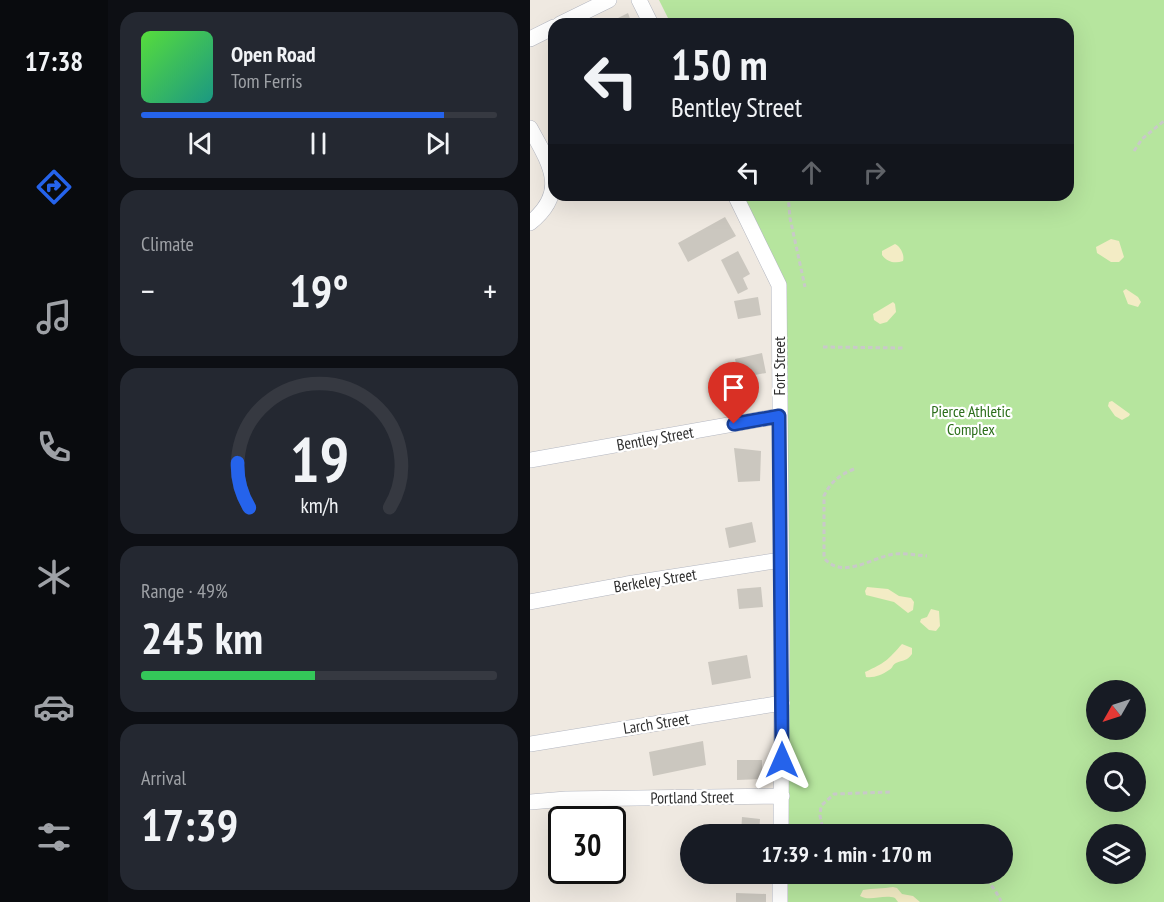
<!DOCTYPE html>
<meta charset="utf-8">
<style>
:root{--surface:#171b24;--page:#242831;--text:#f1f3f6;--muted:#9ea1a6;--line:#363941;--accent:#2563eb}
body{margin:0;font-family:"PT Sans Narrow",sans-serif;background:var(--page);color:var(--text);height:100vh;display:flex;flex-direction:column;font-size:22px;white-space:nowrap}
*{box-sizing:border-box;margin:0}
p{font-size:20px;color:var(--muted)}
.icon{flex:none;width:33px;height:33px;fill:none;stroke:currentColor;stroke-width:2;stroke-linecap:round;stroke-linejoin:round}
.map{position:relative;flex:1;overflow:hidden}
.panel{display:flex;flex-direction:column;gap:12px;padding:12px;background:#0d0f14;width:422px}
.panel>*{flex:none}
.top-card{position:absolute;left:18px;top:18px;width:526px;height:183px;border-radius:18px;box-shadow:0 6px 24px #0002;background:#171b24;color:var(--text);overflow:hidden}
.needle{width:39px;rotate:231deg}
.controls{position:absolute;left:556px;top:680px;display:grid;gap:12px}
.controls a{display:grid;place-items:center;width:60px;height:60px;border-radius:50%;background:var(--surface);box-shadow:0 6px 24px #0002;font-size:30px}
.speed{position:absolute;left:18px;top:806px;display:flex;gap:12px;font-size:30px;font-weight:700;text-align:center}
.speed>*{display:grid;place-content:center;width:78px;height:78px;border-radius:50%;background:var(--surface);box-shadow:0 6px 24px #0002;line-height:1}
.speed .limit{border:3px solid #111;border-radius:9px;background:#fff;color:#111}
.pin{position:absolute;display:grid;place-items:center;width:51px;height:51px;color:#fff;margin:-62px -26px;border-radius:50% 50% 50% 0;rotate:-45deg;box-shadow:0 0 6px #0007}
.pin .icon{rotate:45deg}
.me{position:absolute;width:66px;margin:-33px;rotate:0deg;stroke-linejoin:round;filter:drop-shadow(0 0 4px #0008)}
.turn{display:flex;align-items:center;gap:21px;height:126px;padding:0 24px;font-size:27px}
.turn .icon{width:78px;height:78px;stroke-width:2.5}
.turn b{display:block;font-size:42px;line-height:51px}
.lanes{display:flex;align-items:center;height:57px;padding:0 24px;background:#0003;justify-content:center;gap:30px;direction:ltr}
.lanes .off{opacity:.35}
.big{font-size:45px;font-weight:600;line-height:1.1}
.panel .card{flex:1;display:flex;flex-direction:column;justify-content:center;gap:9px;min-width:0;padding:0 21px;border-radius:18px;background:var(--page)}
.panel .dial{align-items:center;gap:0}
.dial svg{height:156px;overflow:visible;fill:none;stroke:var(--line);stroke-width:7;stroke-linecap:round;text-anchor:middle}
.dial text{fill:var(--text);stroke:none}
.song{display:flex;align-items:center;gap:18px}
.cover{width:72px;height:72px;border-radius:9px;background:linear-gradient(135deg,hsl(110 70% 55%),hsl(170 70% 35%))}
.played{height:6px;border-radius:3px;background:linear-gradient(90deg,var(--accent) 85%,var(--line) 85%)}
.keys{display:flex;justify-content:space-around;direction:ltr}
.heat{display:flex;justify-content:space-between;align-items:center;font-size:33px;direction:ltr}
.charge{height:9px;border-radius:4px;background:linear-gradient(90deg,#34c759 49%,var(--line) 0)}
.trip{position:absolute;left:150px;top:824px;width:333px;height:60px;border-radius:30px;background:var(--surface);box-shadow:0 6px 24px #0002;font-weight:600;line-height:60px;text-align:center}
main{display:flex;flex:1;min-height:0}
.tabs{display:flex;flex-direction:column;width:108px;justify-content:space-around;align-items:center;background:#090b0e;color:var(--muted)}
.tabs .icon{width:42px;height:42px}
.tabs .active{color:var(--accent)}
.tabs b{font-size:27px;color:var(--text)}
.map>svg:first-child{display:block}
</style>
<main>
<nav class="tabs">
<b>17:38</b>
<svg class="icon active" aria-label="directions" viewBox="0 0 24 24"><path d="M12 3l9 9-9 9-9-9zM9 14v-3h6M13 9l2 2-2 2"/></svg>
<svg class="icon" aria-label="music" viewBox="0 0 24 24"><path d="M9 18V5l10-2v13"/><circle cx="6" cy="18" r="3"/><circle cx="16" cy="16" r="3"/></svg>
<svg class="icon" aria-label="phone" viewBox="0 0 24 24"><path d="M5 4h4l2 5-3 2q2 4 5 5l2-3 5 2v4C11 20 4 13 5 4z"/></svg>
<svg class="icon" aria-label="climate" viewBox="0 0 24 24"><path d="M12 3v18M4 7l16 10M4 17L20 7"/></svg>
<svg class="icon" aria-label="car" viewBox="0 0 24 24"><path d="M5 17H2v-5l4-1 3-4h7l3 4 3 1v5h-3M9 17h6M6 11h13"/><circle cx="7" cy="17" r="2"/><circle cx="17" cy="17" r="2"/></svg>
<svg class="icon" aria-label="filters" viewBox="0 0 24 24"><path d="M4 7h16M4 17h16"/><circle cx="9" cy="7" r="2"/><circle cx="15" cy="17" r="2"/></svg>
</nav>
<section class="panel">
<div class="card">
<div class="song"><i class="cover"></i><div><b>Open Road</b><p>Tom Ferris</p></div></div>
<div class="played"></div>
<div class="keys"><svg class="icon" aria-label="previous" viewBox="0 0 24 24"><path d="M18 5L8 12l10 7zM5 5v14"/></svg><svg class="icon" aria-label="pause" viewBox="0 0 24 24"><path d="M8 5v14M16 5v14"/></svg><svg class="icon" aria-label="next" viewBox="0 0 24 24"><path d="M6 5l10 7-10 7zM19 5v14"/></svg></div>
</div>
<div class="card"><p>Climate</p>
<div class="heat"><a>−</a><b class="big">19°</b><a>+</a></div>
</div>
<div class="card dial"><svg viewBox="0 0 100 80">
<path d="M14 69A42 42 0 1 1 86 69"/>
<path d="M14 69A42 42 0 0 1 8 46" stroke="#2563eb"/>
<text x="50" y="56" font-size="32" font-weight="700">19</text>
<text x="50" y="72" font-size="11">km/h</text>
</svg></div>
<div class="card"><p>Range · 49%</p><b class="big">245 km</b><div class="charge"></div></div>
<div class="card"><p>Arrival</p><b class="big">17:39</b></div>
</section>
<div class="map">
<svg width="635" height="902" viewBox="0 0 635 902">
<rect width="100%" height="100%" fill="#efe9e1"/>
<path fill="#b6e59e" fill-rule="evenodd" d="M 129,0 L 634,0 L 634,902 L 255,902 L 255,873 L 472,873 L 472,834 L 255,834 L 250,282 L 211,195 L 538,195 L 538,24 L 141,24 ZM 567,690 L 606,690 L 606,729 L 567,729 ZM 567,762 L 606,762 L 606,801 L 567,801 ZM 567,834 L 606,834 L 606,873 L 567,873 Z"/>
<path fill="#f3ecc5" d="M 581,239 L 589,241 L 594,257 L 589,262 L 581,262 L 567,253 L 566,247 Z
M 365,244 C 370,246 375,255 373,261 C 365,264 357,262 352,255 L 352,251 Z
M 596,289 L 608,297 L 611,302 L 608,307 L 598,304 L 593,291 Z
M 363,302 L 365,304 L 366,312 L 357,322 L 350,324 L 344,320 L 343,314 Z
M 582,401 L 600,414 L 599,416 L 592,420 L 585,416 L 578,406 L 579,402 Z
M 337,587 L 358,589 L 369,596 L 381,598 L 384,602 L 383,610 L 378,613 L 364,602 L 336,595 L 335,591 Z
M 401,609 L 409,611 L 410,626 L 406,631 L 399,630 L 390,622 L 391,619 L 397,617 Z
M 372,644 L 382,648 L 382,654 C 377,661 373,660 366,663 C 361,666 364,667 359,670 C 352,675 344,678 336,677 L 335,672 C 355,663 358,660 372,644 Z
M 363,887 L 367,888 L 372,894 L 383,896 L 390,902 L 368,902 L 365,898 C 353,894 340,902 330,896 L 333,890 C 343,888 353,889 363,887 Z"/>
<path fill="#cbc7bf" d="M 98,13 L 102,24 L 76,24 Z
M 195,217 L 206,236 L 158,262 L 148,243 Z
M 208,251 L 220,274 L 213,278 L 218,289 L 208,294 L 191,260 Z
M 228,297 L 231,315 L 208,319 L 204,301 Z
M 232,353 L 236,373 L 209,378 L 205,359 Z
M 204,448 L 231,451 L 230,481 L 208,482 Z
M 222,522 L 226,542 L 199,548 L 195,528 Z
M 231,587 L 233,607 L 209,609 L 207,589 Z
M 217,655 L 221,678 L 182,685 L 178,662 Z
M 173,741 L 176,765 L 123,776 L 119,752 Z
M 207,760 L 232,760 L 232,779 L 207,780 Z
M 212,817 L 230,819 L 229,834 L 211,834 Z
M 206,893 L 236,894 L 236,902 L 206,902 Z"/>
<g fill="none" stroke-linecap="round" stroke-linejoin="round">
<defs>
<path id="street" d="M 109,0 L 121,24
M 30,24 L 79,0
M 0,39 L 24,27
M 0,128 C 20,164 39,192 0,223
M 205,195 L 249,285 L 252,627 L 251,834
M 0,460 L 249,416
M 0,602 L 97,584 L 251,560
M 0,744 L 252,703
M 0,802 L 36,799 L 252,796
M 250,902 L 250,873"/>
</defs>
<use href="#street" stroke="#b4b7c1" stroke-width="16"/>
<path stroke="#c9c9c9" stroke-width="3" stroke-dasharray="4.5 3" stroke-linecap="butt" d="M 604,151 L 612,139 L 635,120
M 258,195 L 260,218 L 275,287
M 293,347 L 374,348
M 324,469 C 310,475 301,481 294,496 L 294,558 C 313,580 340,558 364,554 C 375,553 386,555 397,556
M 294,834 L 290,816 L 291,806 L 304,794 L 362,792
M 305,873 L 308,881 L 315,882 L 321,873
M 443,873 C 458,878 464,888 471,901"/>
<use href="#street" stroke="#fff" stroke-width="15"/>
</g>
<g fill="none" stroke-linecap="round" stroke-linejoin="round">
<defs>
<path id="route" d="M 204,424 L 249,416 L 252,760"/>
</defs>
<use href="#route" stroke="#184099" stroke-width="15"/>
<use href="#route" stroke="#2563eb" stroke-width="10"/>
</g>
<g text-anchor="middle" stroke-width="4.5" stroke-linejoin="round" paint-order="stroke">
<g font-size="16" fill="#2e2e2e" stroke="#fff">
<text transform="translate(249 366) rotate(-90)" y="6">Fort Street</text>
<text transform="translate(125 438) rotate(-10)" y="6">Bentley Street</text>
<text transform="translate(125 580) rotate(-9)" y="6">Berkeley Street</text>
<text transform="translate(126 723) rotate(-9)" y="6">Larch Street</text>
<text transform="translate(162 797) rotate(-1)" y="6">Portland Street</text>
</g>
<g font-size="16" fill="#2c6e1b" stroke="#fff">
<text x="441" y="417">Pierce Athletic<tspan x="441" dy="18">Complex</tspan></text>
</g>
</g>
</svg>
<div class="controls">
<a><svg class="needle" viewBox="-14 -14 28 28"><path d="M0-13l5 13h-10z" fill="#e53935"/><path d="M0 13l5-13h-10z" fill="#9ea1a6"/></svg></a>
<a><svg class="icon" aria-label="search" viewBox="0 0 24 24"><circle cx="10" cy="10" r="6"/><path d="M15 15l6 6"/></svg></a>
<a><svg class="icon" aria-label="layers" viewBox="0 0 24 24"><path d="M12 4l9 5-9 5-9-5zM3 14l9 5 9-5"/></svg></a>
</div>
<div class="speed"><div class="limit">30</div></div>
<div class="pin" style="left:204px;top:424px;background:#d93025"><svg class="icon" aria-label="arrive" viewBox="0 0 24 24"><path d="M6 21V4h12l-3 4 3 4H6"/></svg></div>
<svg class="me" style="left:252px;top:760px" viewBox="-20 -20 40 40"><path d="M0-17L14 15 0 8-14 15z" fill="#2563eb" stroke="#fff" stroke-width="4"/></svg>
<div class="trip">17:39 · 1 min · 170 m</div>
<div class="top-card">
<div class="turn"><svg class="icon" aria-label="left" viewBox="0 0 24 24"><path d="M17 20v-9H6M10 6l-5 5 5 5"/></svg><div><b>150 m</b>Bentley Street</div></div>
<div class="lanes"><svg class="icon" aria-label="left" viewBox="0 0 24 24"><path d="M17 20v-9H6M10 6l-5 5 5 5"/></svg><svg class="icon off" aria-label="ahead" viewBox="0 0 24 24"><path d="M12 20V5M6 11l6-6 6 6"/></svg><svg class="icon off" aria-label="right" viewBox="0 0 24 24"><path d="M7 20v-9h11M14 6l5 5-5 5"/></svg></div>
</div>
</div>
</main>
